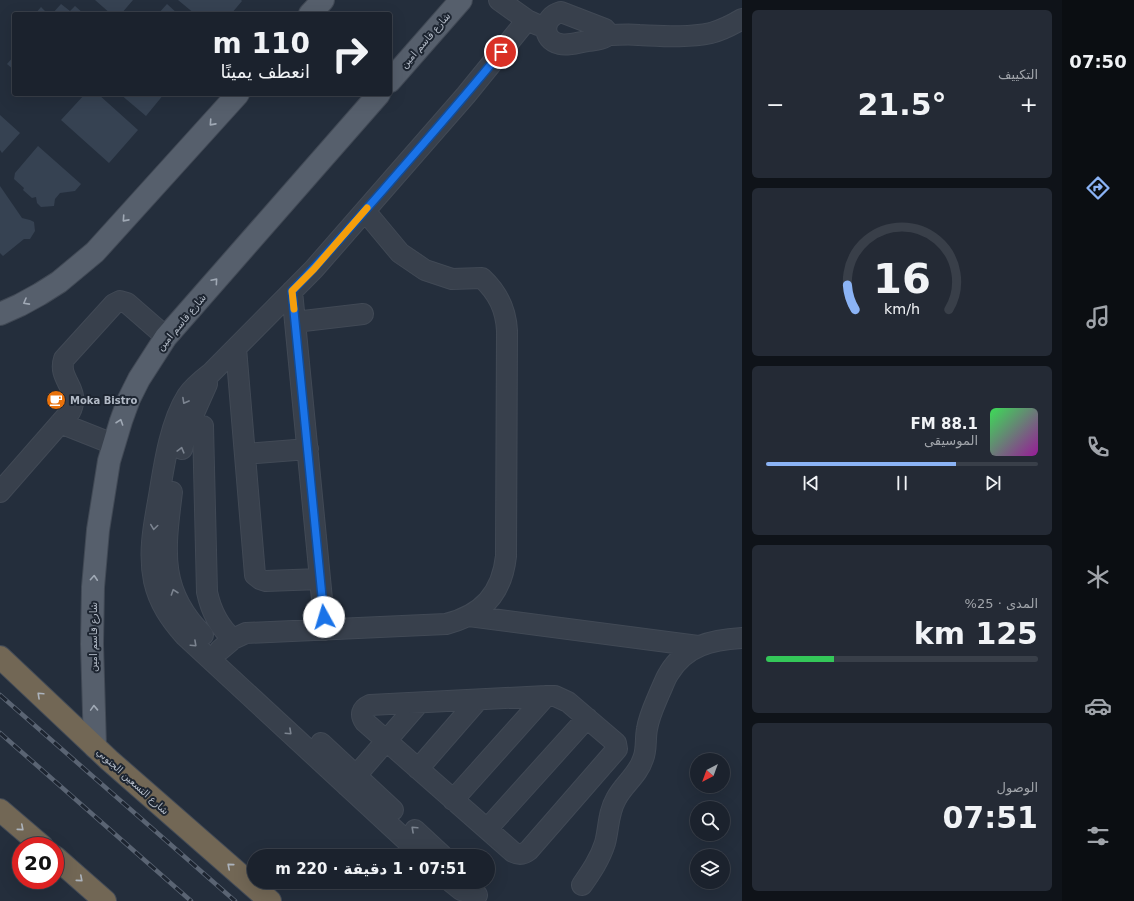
<!DOCTYPE html>
<html lang="ar">
<meta charset="utf-8">
<style>
:root{--surface:#1b222d;--page:#242a35;--text:#f1f3f6;--muted:#a0a4aa;--line:#393f49;--accent:#8bb3f5}
body{margin:0;font-family:"DejaVu Sans",Cairo,sans-serif;background:var(--page);color:var(--text);direction:rtl;height:100vh;display:flex;flex-direction:column;font-size:15px;white-space:nowrap}
*{box-sizing:border-box;margin:0}
p{font-size:13px;color:var(--muted)}
.icon{flex:none;width:22px;height:22px;fill:none;stroke:currentColor;stroke-width:2;stroke-linecap:round;stroke-linejoin:round}
.map{position:relative;flex:1;overflow:hidden;direction:ltr}
.side{display:flex;flex-direction:column;gap:10px;padding:10px;background:#0f1319;width:320px}
.side>*{flex:none}
.top-card{position:absolute;left:12px;top:12px;width:380px;height:84px;border-radius:4px;box-shadow:0 4px 16px #0002,0 0 0 1px var(--line);direction:rtl;background:#1b222d;color:var(--text);overflow:hidden}
.needle{width:26px;rotate:221deg}
.controls{position:absolute;left:690px;top:753px;display:grid;gap:8px}
.controls a{display:grid;place-items:center;width:40px;height:40px;border-radius:50%;background:var(--surface);box-shadow:0 4px 16px #0002,0 0 0 1px var(--line);font-size:20px}
.speed{position:absolute;left:12px;top:837px;display:flex;gap:8px;font-size:20px;font-weight:700;text-align:center}
.speed>*{display:grid;place-content:center;width:52px;height:52px;border-radius:50%;background:var(--surface);box-shadow:0 4px 16px #0002,0 0 0 1px var(--line);line-height:1}
.speed .limit{border:6px solid #d22;background:#fff;color:#111}
.pin{position:absolute;display:grid;place-items:center;width:34px;height:34px;color:#fff;margin:-17px;border:2px solid #fff;border-radius:50%;box-shadow:0 1px 4px #0007}
.me{position:absolute;width:44px;margin:-22px;rotate:354deg;stroke-linejoin:round;filter:drop-shadow(0 0 3px #0008)}
.turn{display:flex;align-items:center;gap:14px;height:84px;padding:0 16px;font-size:18px}
.turn .icon{width:52px;height:52px;stroke-width:2.5}
.turn b{display:block;font-size:28px;line-height:34px}
.big{font-size:30px;font-weight:600;line-height:1.1}
.side .card{flex:1;display:flex;flex-direction:column;justify-content:center;gap:6px;min-width:0;padding:0 14px;border-radius:6px;background:var(--page)}
.side .dial{align-items:center;gap:0}
.dial svg{height:104px;overflow:visible;fill:none;stroke:var(--line);stroke-width:7;stroke-linecap:round;text-anchor:middle}
.dial text{fill:var(--text);stroke:none}
.song{display:flex;align-items:center;gap:12px}
.cover{width:48px;height:48px;border-radius:6px;background:linear-gradient(135deg,hsl(130 70% 55%),hsl(300 70% 35%))}
.played{height:4px;border-radius:2px;background:linear-gradient(90deg,var(--accent) 70%,var(--line) 70%)}
.keys{display:flex;justify-content:space-around;direction:ltr}
.heat{display:flex;justify-content:space-between;align-items:center;font-size:22px;direction:ltr}
.charge{height:6px;border-radius:3px;background:linear-gradient(90deg,#34c759 25%,var(--line) 0)}
.trip{position:absolute;left:247px;top:849px;width:248px;height:40px;border-radius:20px;background:var(--surface);box-shadow:0 4px 16px #0002,0 0 0 1px var(--line);font-weight:600;line-height:40px;text-align:center;direction:rtl}
main{display:flex;flex:1;min-height:0}
.tabs{display:flex;flex-direction:column;width:72px;justify-content:space-around;align-items:center;background:#0b0e12;color:var(--muted)}
.tabs .icon{width:28px;height:28px}
.tabs .selected{color:var(--accent)}
.tabs b{font-size:18px;color:var(--text)}
.map>svg:first-child{display:block}
</style>
<main>
<nav class="tabs">
<b>07:50</b>
<svg class="icon selected" aria-label="directions" viewBox="0 0 24 24"><path d="M12 3l9 9-9 9-9-9zM9 14v-3h6M13 9l2 2-2 2"/></svg>
<svg class="icon" aria-label="music" viewBox="0 0 24 24"><path d="M9 18V5l10-2v13"/><circle cx="6" cy="18" r="3"/><circle cx="16" cy="16" r="3"/></svg>
<svg class="icon" aria-label="phone" viewBox="0 0 24 24"><path d="M5 4h4l2 5-3 2q2 4 5 5l2-3 5 2v4C11 20 4 13 5 4z"/></svg>
<svg class="icon" aria-label="climate" viewBox="0 0 24 24"><path d="M12 3v18M4 7l16 10M4 17L20 7"/></svg>
<svg class="icon" aria-label="car" viewBox="0 0 24 24"><path d="M5 17H2v-5l4-1 3-4h7l3 4 3 1v5h-3M9 17h6M6 11h13"/><circle cx="7" cy="17" r="2"/><circle cx="17" cy="17" r="2"/></svg>
<svg class="icon" aria-label="filters" viewBox="0 0 24 24"><path d="M4 7h16M4 17h16"/><circle cx="9" cy="7" r="2"/><circle cx="15" cy="17" r="2"/></svg>
</nav>
<section class="side">
<div class="card"><p>التكييف</p>
<div class="heat"><a>−</a><b class="big">21.5°</b><a>+</a></div>
</div>
<div class="card dial"><svg viewBox="0 0 100 80">
<path d="M14 69A42 42 0 1 1 86 69"/>
<path d="M14 69A42 42 0 0 1 8 50" stroke="#8bb3f5"/>
<text x="50" y="56" font-size="32" font-weight="700">16</text>
<text x="50" y="72" font-size="11">km/h</text>
</svg></div>
<div class="card">
<div class="song"><i class="cover"></i><div><b>88.1 FM</b><p>الموسيقى</p></div></div>
<div class="played"></div>
<div class="keys"><svg class="icon" aria-label="previous" viewBox="0 0 24 24"><path d="M18 5L8 12l10 7zM5 5v14"/></svg><svg class="icon" aria-label="pause" viewBox="0 0 24 24"><path d="M8 5v14M16 5v14"/></svg><svg class="icon" aria-label="next" viewBox="0 0 24 24"><path d="M6 5l10 7-10 7zM19 5v14"/></svg></div>
</div>
<div class="card"><p>المدى · 25%</p><b class="big">125 km</b><div class="charge"></div></div>
<div class="card"><p>الوصول</p><b class="big">07:51</b></div>
</section>
<div class="map">
<svg width="742" height="901" viewBox="0 0 742 901">
<rect width="100%" height="100%" fill="#242e3c"/>
<path fill="#364252" d="M 95,0 L 133,0 L 121,14 L 111,14 Z
M 178,0 L 241,0 L 242,1 L 231,14 L 195,14 Z
M 61,4 L 70,11 L 75,6 L 84,14 L 52,14 Z
M 167,4 L 178,14 L 158,14 Z
M 41,7 L 48,14 L 35,14 Z
M 14,56 L 14,70 L 7,64 Z
M 85,94 L 98,94 L 138,130 L 109,163 L 61,120 Z
M 120,94 L 164,94 L 146,116 Z
M 0,115 L 20,133 L 2,153 L 0,150 Z
M 38,146 L 81,184 L 75,191 L 60,193 L 55,199 L 54,206 L 41,207 L 37,203 L 36,197 L 32,198 L 23,190 L 24,188 L 14,179 L 15,173 Z
M 0,186 L 22,218 L 30,220 L 34,222 L 35,231 L 30,239 L 24,239 L 3,256 L 0,253 Z"/>
<g fill="none" stroke-linecap="round" stroke-linejoin="round">
<defs>
<path id="minor" d="M 499,0 L 527,20 L 538,25
M 561,12 L 605,29 L 608,33 L 608,35 C 603,40 594,40 588,41 C 579,42 569,46 560,44 C 541,40 542,17 561,12 Z
M 608,35 C 618,35 629,34 639,35 C 663,36 687,38 711,33 C 722,30 732,25 742,19
M 292,291 L 325,630
M 295,322 L 363,314
M 236,348 L 255,575 L 260,579 L 266,581 L 320,579
M 60,423 L 113,444
M 203,426 L 207,592 C 211,611 218,626 233,639
M 182,449 L 187,429 L 207,384
M 245,454 L 308,449
M 0,492 L 70,412 C 82,389 57,380 64,359 L 114,304 L 120,301 L 127,303 L 166,337
M 172,492 C 165,549 158,591 203,635
M 469,616 L 698,646
M 220,650 L 233,639 L 246,633 L 446,624 C 482,615 502,594 506,556 L 507,331 C 506,309 498,293 482,278 L 452,279 L 425,270 L 400,253 L 365,211
M 546,696 L 555,696 L 568,702 L 616,743 L 617,749 L 529,850 C 523,855 519,855 513,852 L 365,722 C 360,715 361,709 370,705 Z
M 321,743 L 393,810
M 418,769 L 478,700
M 347,786 L 419,703
M 453,800 L 546,696
M 487,829 L 587,718
M 415,830 L 443,856
M 423,856 L 185,636 C 170,619 159,603 154,581 C 148,552 154,524 159,496 C 164,465 170,423 187,396 C 193,387 202,380 211,373 L 314,269 L 466,95 L 527,20
M 451,882 L 461,890 L 477,895
M 582,885 C 591,872 600,859 605,843 C 609,828 608,813 616,799 C 623,785 638,775 643,759 C 647,750 645,739 647,729 C 649,716 655,704 660,692 C 663,686 665,679 669,673 C 686,645 712,640 742,638"/>
<path id="major" d="M 310,14 L 323,0
M 390,81 L 461,0
M 0,314 L 20,305 L 40,294 L 59,282 L 95,252 L 238,94
M 95,747 L 92,644 L 93,587 L 98,530 L 109,461 L 121,421 L 129,399 L 139,379 L 166,337 L 379,94"/>
<path id="highway" d="M 0,657 L 109,760 L 270,901
M 0,810 L 42,846
M 55,857 L 105,901"/>
</defs>
<use href="#minor" stroke="#414955" stroke-width="22"/>
<use href="#major" stroke="#414955" stroke-width="24"/>
<use href="#highway" stroke="#434b57" stroke-width="24"/>
<use href="#minor" stroke="#38404c" stroke-width="20"/>
<use href="#major" stroke="#565f6c" stroke-width="22"/>
<use href="#highway" stroke="#726755" stroke-width="22"/>
<defs>
<path id="rail" d="M 0,695 L 235,901
M 0,733 L 191,901"/>
</defs>
<use href="#rail" stroke="#5a6473" stroke-width="4.5"/>
<use href="#rail" stroke="#1d2531" stroke-width="3" stroke-dasharray="9" stroke-linecap="butt"/>
</g>
<defs><path id="oneway-chevron" d="M-2-3.5L2.5 0L-2 3.5" fill="none" stroke-width="1.6" stroke-linecap="round" stroke-linejoin="round"/></defs>
<g stroke="#a0a9b5">
<use href="#oneway-chevron" transform="translate(212 123) rotate(132)"/>
<use href="#oneway-chevron" transform="translate(125 219) rotate(132)"/>
<use href="#oneway-chevron" transform="translate(215 281) rotate(-49)"/>
<use href="#oneway-chevron" transform="translate(26 302) rotate(151)"/>
<use href="#oneway-chevron" transform="translate(120 422) rotate(-71)"/>
<use href="#oneway-chevron" transform="translate(94 578) rotate(-86)"/>
<use href="#oneway-chevron" transform="translate(94 708) rotate(-92)"/>
</g>
<g stroke="#7c8490">
<use href="#oneway-chevron" transform="translate(185 401) rotate(119)"/>
<use href="#oneway-chevron" transform="translate(181 450) rotate(-75)"/>
<use href="#oneway-chevron" transform="translate(154 527) rotate(98)"/>
<use href="#oneway-chevron" transform="translate(174 592) rotate(-109)"/>
<use href="#oneway-chevron" transform="translate(194 644) rotate(43)"/>
<use href="#oneway-chevron" transform="translate(289 732) rotate(43)"/>
<use href="#oneway-chevron" transform="translate(414 829) rotate(-137)"/>
</g>
<g stroke="#acb3bc">
<use href="#oneway-chevron" transform="translate(40 695) rotate(-137)"/>
<use href="#oneway-chevron" transform="translate(21 828) rotate(41)"/>
<use href="#oneway-chevron" transform="translate(230 866) rotate(-139)"/>
<use href="#oneway-chevron" transform="translate(80 879) rotate(41)"/>
</g>
<g fill="none" stroke-linecap="round" stroke-linejoin="round">
<defs>
<path id="route" d="M 324,617 L 292,291 C 324,258 354,223 384,189 C 423,144 463,99 501,52"/>
</defs>
<use href="#route" stroke="#114b97" stroke-width="10"/>
<use href="#route" stroke="#1a73e8" stroke-width="7"/>
<path stroke="#f59e0b" stroke-width="7" d="M 294,309 L 292,291 L 314,269 L 367,208"/>
</g>
<defs>
<symbol id="cafe-disc" viewBox="-11 -11 22 22"><circle r="9.5" fill="#e8710a" stroke="#1d2531"/><path d="M-5.5-4.5H6V0H3Q3 3.5 0 3.5H-2.5Q-5.5 3.5-5.5 0ZM3-3.2v2h1.7v-2ZM-6 4.5H4V6H-6Z" fill="#fff"/></symbol>
</defs>
<g fill-rule="evenodd">
<use href="#cafe-disc" x="45" y="389" width="22" height="22"/>
</g>
<g text-anchor="middle" stroke-width="4" stroke-linejoin="round" paint-order="stroke">
<g font-size="10" fill="#b3bbc7" stroke="#1d2531">
<text transform="translate(425 40) rotate(-49)" y="4">شارع قاسم امين</text>
<text transform="translate(181 322) rotate(-50)" y="4">شارع قاسم امين</text>
<text transform="translate(93 637) rotate(-90)" y="4">شارع قاسم امين</text>
<text transform="translate(133 781) rotate(42)" y="4">شارع التسعين الجنوبي</text>
</g>
<g font-size="10" font-weight="bold" fill="#b3bbc7" stroke="#1d2531" text-anchor="start">
<text x="70" y="404">Moka Bistro</text>
</g>
</g>
</svg>
<div class="controls">
<a><svg class="needle" viewBox="-14 -14 28 28"><path d="M0-13l5 13h-10z" fill="#e53935"/><path d="M0 13l5-13h-10z" fill="#a0a4aa"/></svg></a>
<a><svg class="icon" aria-label="search" viewBox="0 0 24 24"><circle cx="10" cy="10" r="6"/><path d="M15 15l6 6"/></svg></a>
<a><svg class="icon" aria-label="layers" viewBox="0 0 24 24"><path d="M12 4l9 5-9 5-9-5zM3 14l9 5 9-5"/></svg></a>
</div>
<div class="speed"><div class="limit">20</div></div>
<div class="pin" style="left:501px;top:52px;background:#d93025"><svg class="icon" aria-label="arrive" viewBox="0 0 24 24"><path d="M6 21V4h12l-3 4 3 4H6"/></svg></div>
<svg class="me" style="left:324px;top:617px" viewBox="-20 -20 40 40"><circle r="19" fill="#fff"/><path d="M0-13L10 11 0 6-10 11z" fill="#1a73e8"/></svg>
<div class="trip">07:51 · 1 دقيقة · 220 m</div>
<div class="top-card">
<div class="turn"><svg class="icon" aria-label="right" viewBox="0 0 24 24"><path d="M7 20v-9h11M14 6l5 5-5 5"/></svg><div><b>110 m</b>انعطف يمينًا</div></div>
</div>
</div>
</main>
